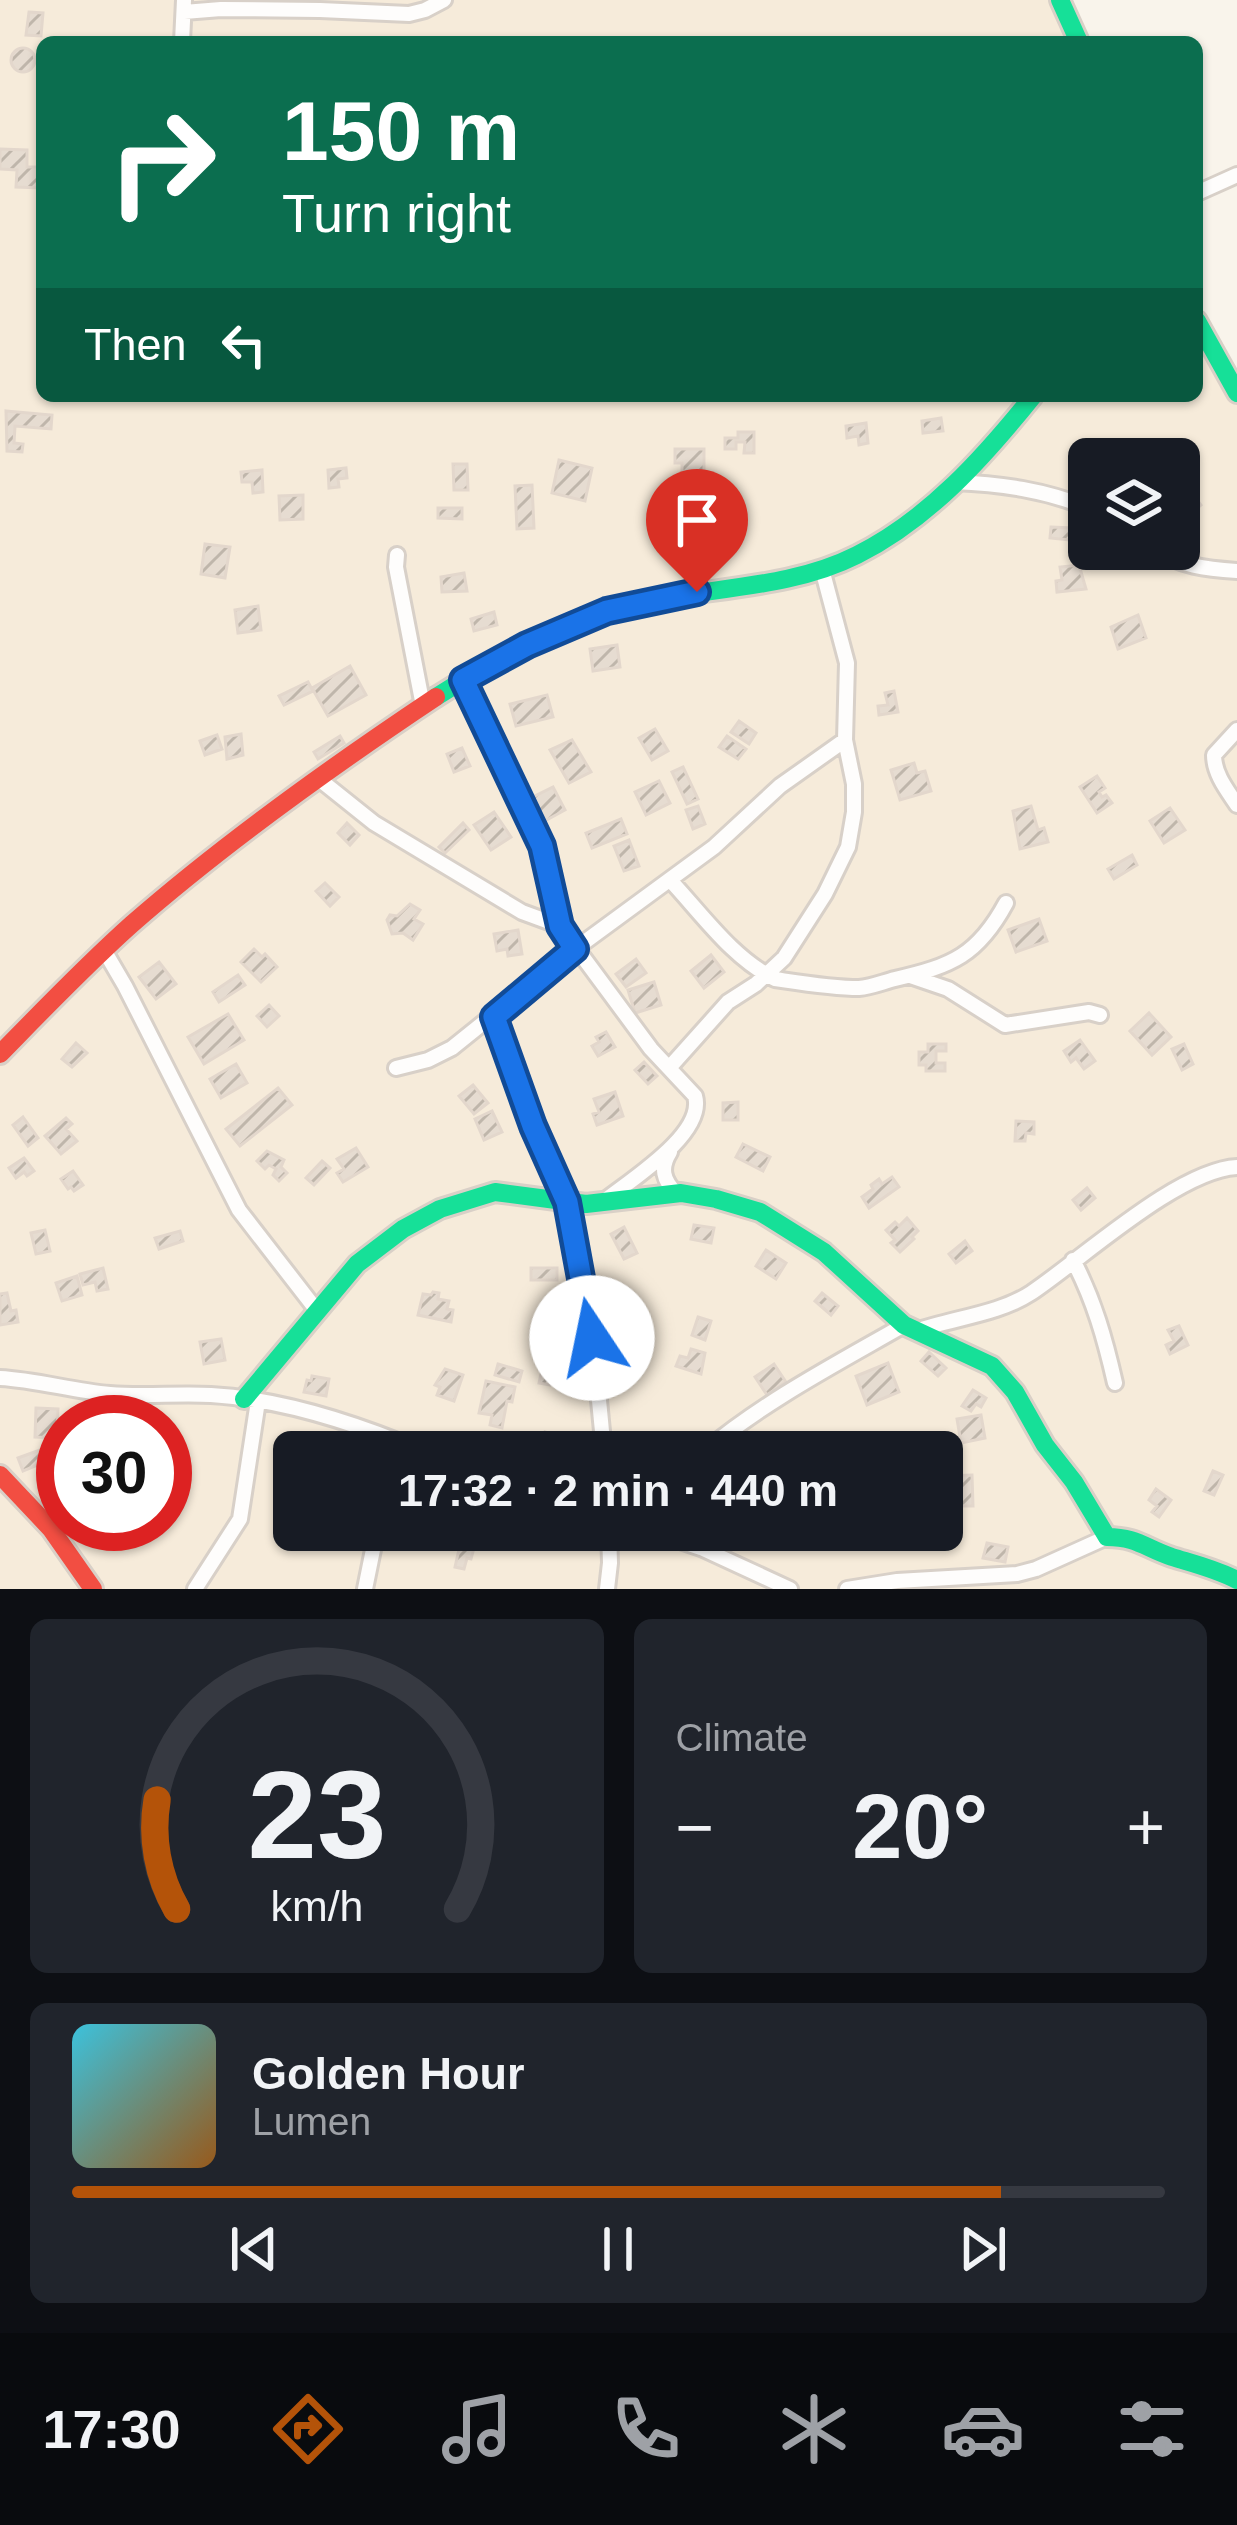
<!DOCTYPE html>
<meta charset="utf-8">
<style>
:root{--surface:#171b24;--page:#20242c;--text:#f1f3f6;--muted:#9ea1a6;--line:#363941;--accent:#b45309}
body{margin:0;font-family:Helvetica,sans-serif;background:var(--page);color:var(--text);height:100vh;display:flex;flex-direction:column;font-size:45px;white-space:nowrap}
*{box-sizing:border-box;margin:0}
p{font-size:39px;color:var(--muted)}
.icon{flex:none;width:66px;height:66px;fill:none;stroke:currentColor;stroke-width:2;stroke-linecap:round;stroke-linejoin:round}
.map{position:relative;height:1589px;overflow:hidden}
.details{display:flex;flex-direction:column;gap:30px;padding:30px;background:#0d0f14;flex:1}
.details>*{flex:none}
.top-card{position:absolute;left:36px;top:36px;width:1167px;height:366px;border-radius:18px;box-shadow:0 3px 9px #0004;background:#0b6e4f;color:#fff;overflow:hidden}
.tools{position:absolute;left:1068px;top:438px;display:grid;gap:24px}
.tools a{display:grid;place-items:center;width:132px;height:132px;border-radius:18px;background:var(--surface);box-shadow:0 3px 9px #0004;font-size:60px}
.speed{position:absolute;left:36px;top:1395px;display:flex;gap:24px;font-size:60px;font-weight:700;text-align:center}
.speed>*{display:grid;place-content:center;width:156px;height:156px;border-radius:50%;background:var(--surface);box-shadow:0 3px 9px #0004;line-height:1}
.speed .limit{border:18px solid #d22;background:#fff;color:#111}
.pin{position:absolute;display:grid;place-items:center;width:102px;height:102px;color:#fff;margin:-123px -51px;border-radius:50% 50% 50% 0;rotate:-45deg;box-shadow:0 0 12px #0007}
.pin .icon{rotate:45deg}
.me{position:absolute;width:132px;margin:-66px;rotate:349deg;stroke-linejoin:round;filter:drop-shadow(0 0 9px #0008)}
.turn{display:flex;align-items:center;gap:42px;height:252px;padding:0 48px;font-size:54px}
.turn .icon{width:156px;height:156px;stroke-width:2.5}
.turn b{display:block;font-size:84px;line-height:102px}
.then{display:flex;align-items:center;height:114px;padding:0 48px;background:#0003;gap:24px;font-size:45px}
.big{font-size:90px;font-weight:700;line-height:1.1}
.details .card{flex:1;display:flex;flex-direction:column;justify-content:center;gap:18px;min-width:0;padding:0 42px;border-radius:18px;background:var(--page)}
.details .dial{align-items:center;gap:0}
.dial svg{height:312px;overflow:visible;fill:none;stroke:var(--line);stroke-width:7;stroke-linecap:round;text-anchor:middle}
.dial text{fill:var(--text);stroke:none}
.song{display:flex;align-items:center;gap:36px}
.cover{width:144px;height:144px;border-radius:18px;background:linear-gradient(135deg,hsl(190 70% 55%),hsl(30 70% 35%))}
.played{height:12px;border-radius:6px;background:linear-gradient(90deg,var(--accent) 85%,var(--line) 85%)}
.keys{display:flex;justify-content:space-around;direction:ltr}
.heat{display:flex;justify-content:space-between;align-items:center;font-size:66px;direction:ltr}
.details .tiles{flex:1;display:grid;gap:30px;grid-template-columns:1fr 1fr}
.card:last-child{grid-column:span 2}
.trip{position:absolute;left:273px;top:1431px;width:690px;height:120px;border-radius:18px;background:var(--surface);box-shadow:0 3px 9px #0004;font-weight:700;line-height:120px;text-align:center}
.menu{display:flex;height:192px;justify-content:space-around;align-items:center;background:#090b0e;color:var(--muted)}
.menu .icon{width:84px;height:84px}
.menu .active{color:var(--accent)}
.menu b{font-size:54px;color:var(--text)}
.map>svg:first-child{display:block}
</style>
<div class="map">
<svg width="1237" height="1589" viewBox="0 0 1237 1589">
<defs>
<pattern id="building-hatch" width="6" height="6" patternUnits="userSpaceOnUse" patternTransform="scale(3)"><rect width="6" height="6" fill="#e6dcd1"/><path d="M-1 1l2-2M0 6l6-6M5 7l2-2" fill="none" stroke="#bfb6ab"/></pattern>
</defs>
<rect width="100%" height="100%" fill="#f9f4eb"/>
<path fill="#f6ebda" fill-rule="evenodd" d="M 0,0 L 1060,0 L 1079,42 L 42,42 L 42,396 L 1197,396 L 1197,321 L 1237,393 L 1237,1589 L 0,1589 ZM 1089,459 L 1179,459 L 1179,549 L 1089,549 ZM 63,1422 L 165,1422 L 165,1524 L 63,1524 ZM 294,1452 L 942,1452 L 942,1530 L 294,1530 Z"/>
<path fill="url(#building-hatch)" stroke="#e3d7cc" stroke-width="3" d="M 29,12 L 43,13 L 41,36 L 26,35 Z
M11 60a12 12 0 1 1 24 0a12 12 0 1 1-24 0Z
M 0,149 L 27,150 L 27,167 L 40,167 L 40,188 L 16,187 L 17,170 L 0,169 Z
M 6,411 L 52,415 L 51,429 L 15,426 L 14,443 L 23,444 L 22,452 L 7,451 Z
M 941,418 L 943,431 L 923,433 L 922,421 Z
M 866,423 L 868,443 L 859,445 L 858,436 L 847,438 L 846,426 Z
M 738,432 L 754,432 L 754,453 L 744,453 L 745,442 L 736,442 L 736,449 L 725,449 L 725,438 L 738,438 Z
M 1116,442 L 1121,453 L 1107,459 L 1096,459 L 1093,452 Z
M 675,449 L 704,449 L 704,471 L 682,472 L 682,463 L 675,463 Z
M 559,460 L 592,468 L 585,501 L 552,493 Z
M 453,464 L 467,464 L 468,490 L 454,490 Z
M 346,468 L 347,478 L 338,479 L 339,487 L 329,488 L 328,470 Z
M 262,470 L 263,492 L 253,493 L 252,482 L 242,482 L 241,472 Z
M 532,485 L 534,528 L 517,529 L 515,486 Z
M 1186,486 L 1201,505 L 1181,522 L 1179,491 Z
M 303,495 L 303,519 L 280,520 L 279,496 Z
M 438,508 L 462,508 L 462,519 L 438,518 Z
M 1051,527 L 1072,528 L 1071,540 L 1050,538 Z
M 205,544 L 230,547 L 225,578 L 201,574 Z
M 1079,565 L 1086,589 L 1057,592 L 1056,581 L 1062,580 L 1060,567 Z
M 464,573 L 467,591 L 442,592 L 441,577 Z
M 258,606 L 261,630 L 238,633 L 235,610 Z
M 494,612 L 497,625 L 474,631 L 471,619 Z
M 1138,615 L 1146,638 L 1118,649 L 1111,627 Z
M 617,645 L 620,667 L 593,671 L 590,649 Z
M 350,666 L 366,695 L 328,716 L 312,688 Z
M 308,682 L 313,691 L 284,705 L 279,696 Z
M 894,691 L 898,712 L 879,715 L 878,706 L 888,705 L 885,693 Z
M 547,695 L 553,717 L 516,726 L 510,704 Z
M 739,721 L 756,733 L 749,744 L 731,732 Z
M 655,729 L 668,751 L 652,760 L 639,738 Z
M 241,734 L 243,755 L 227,759 L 225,737 Z
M 217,735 L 222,749 L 205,755 L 200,741 Z
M 340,736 L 344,743 L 318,759 L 314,752 Z
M 727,736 L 746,749 L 738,759 L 719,747 Z
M 572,740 L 591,772 L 569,783 L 550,750 Z
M 462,748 L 470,766 L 454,772 L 447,754 Z
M 914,763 L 917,773 L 925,771 L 931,791 L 900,800 L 891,770 Z
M 683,767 L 698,799 L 687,804 L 672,772 Z
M 1097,776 L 1105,788 L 1099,792 L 1102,797 L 1106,795 L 1112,803 L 1097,813 L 1080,787 Z
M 659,781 L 670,803 L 646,815 L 635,792 Z
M 553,787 L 565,810 L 543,822 L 531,798 Z
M 698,806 L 705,824 L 693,829 L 686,810 Z
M 1031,806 L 1038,830 L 1044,828 L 1048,842 L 1020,849 L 1013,811 Z
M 1170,808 L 1185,830 L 1164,843 L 1150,821 Z
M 494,812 L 511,837 L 491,850 L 474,825 Z
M 621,819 L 627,834 L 592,848 L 586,833 Z
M 347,823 L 359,835 L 350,845 L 338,833 Z
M 463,823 L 469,830 L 445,853 L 439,847 Z
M 629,840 L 639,866 L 624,871 L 614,846 Z
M 1132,855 L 1137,865 L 1114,879 L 1108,869 Z
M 325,883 L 339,897 L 330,906 L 316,891 Z
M 410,904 L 420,910 L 414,919 L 423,924 L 413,940 L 403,933 L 392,934 L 387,920 L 390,915 L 397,916 Z
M 1039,919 L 1047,941 L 1016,952 L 1008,930 Z
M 518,930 L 522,954 L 508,956 L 507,949 L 497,951 L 494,934 Z
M 254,949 L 262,957 L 265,954 L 277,967 L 261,982 L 241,962 Z
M 711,955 L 724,972 L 704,988 L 691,971 Z
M 636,959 L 646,973 L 626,987 L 616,974 Z
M 159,962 L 176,984 L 156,999 L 139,977 Z
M 238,975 L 245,985 L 219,1002 L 213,992 Z
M 654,982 L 661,1005 L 635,1013 L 628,990 Z
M 269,1005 L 279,1016 L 267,1027 L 257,1016 Z
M 1149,1013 L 1171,1037 L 1152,1055 L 1130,1031 Z
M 228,1014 L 244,1040 L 204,1064 L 188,1037 Z
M 606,1032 L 615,1047 L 598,1056 L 592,1046 L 599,1042 L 596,1037 Z
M 1080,1040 L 1095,1061 L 1084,1069 L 1076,1058 L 1071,1062 L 1064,1051 Z
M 76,1043 L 87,1053 L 72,1067 L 62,1059 Z
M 928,1044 L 946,1044 L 946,1051 L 936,1051 L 936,1063 L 945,1063 L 945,1071 L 926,1071 L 926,1065 L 919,1065 L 919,1052 L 928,1052 Z
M 1184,1044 L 1193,1064 L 1182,1070 L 1172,1049 Z
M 644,1062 L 657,1076 L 648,1084 L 635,1070 Z
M 236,1064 L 247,1083 L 221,1098 L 210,1079 Z
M 473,1085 L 488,1103 L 474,1114 L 459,1096 Z
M 278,1088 L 292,1105 L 240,1146 L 226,1129 Z
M 615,1092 L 623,1116 L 597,1125 L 593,1114 L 599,1112 L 594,1099 Z
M 738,1102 L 738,1120 L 723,1120 L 723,1103 Z
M 492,1111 L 502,1132 L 484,1140 L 475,1119 Z
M 23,1117 L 38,1138 L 28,1146 L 13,1125 Z
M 66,1118 L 72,1124 L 66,1129 L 77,1141 L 61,1154 L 45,1136 Z
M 1016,1121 L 1034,1122 L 1034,1134 L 1026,1133 L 1025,1141 L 1015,1141 Z
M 743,1144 L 770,1157 L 763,1171 L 736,1157 Z
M 356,1148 L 368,1167 L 343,1182 L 337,1173 L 344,1169 L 337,1159 Z
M 267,1151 L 284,1160 L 281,1167 L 287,1173 L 279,1181 L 273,1175 L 276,1169 L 269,1165 L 265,1169 L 257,1161 Z
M 24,1158 L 34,1171 L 27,1176 L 24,1172 L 16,1178 L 9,1168 Z
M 322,1161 L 330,1168 L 314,1185 L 306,1178 Z
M 73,1171 L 83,1185 L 74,1191 L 71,1187 L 68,1189 L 61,1179 Z
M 892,1177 L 899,1187 L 869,1208 L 862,1197 L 873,1189 L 871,1185 L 879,1179 L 882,1184 Z
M 1087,1188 L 1095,1198 L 1081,1210 L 1073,1200 Z
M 907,1218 L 918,1231 L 912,1237 L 914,1239 L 900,1252 L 891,1243 L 895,1240 L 886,1230 L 895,1222 L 899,1226 Z
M 694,1225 L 714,1228 L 711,1243 L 691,1239 Z
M 624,1227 L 637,1253 L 624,1259 L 611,1234 Z
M 45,1230 L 50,1251 L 36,1254 L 31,1233 Z
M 180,1231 L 183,1241 L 159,1249 L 155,1238 Z
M 965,1241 L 972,1251 L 956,1263 L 949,1254 Z
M 766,1250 L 786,1263 L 776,1279 L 756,1266 Z
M 103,1268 L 108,1289 L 97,1291 L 95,1282 L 83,1285 L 80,1274 Z
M 531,1268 L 557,1268 L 557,1280 L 531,1280 Z
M 77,1276 L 82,1295 L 62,1301 L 56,1283 Z
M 593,1288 L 623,1290 L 622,1306 L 593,1305 Z
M 433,1292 L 439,1293 L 438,1299 L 449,1301 L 447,1309 L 453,1310 L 451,1322 L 418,1315 L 423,1294 L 431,1295 Z
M 7,1293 L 11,1311 L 16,1310 L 18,1322 L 0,1325 L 0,1294 Z
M 822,1293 L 838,1306 L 831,1315 L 815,1301 Z
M 698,1317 L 711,1321 L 705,1340 L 692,1335 Z
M 1179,1326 L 1188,1345 L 1170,1354 L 1166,1345 L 1174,1341 L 1168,1330 Z
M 221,1339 L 225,1360 L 204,1364 L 200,1342 Z
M 691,1349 L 705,1353 L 701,1374 L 676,1366 L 680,1356 L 688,1358 Z
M 929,1352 L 946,1368 L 938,1376 L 921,1361 Z
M 888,1363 L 899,1392 L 867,1405 L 856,1376 Z
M 498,1364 L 522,1371 L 519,1382 L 495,1375 Z
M 543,1364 L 570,1372 L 567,1382 L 551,1379 L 550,1385 L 539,1383 Z
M 774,1364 L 786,1382 L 767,1395 L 755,1377 Z
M 445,1369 L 463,1375 L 454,1401 L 437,1395 L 440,1387 L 435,1385 Z
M 312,1376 L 329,1379 L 326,1396 L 304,1392 L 307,1380 L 311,1381 Z
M 486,1381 L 515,1387 L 512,1402 L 507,1401 L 502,1428 L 490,1425 L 492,1415 L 479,1413 Z
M 973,1390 L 986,1398 L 981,1407 L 976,1404 L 971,1411 L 962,1406 Z
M 36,1408 L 58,1409 L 57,1438 L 35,1437 Z
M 981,1415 L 985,1438 L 961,1443 L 957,1419 Z
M 545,1432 L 573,1441 L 569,1452 L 541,1445 Z
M 294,1443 L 346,1448 L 346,1452 L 294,1452 L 293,1454 Z
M 40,1450 L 45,1462 L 23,1471 L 18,1458 Z
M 1213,1471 L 1223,1475 L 1214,1495 L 1204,1491 Z
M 972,1475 L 973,1506 L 959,1506 L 959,1500 L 942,1501 L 942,1476 Z
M 1156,1489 L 1171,1500 L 1159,1517 L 1152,1512 L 1157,1506 L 1149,1500 Z
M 855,1530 L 897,1530 L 898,1538 L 878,1540 L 877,1534 L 855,1536 Z
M 987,1543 L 1008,1547 L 1005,1562 L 983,1558 Z
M 460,1545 L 474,1548 L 471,1559 L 467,1558 L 464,1569 L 455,1567 Z"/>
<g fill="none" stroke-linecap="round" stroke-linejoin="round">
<defs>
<path id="street" d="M 184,12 L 221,9 L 320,10 L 409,14 L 425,10 L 444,0
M 182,42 L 184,0
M 1197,193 L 1237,175
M 954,482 C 1002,484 1044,490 1089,508
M 1154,549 C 1179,566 1207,569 1237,571
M 397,555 L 396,567 L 423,706
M 463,681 L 511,776 L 542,846 L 560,926 L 651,1049 L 695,1096 C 706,1134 629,1181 603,1202
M 1237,730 L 1214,755 C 1214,774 1227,790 1237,805
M 319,779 L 374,823 L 522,912 L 560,926
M 670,880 C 701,913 733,959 775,979 C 802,983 832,988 859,988 C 871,987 883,982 895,979 C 952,966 978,955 1006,903
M 104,950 L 125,986 L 239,1210 L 318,1312
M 910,976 L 948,989 L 1005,1025 L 1089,1012 L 1100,1015
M 494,1017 L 533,1127 L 567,1202 L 593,1338 L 604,1452
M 396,1068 L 428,1060 L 452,1048 L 575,949 L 714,847 L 780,786 L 845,740
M 669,1068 L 728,1002 L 756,984 L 784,958 L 825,894 L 848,847 L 854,812 L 854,784 L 845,740 L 847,663 L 822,569
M 670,1152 C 660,1168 663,1180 676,1193
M 1073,1260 C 1094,1300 1105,1339 1115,1383
M 916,1331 C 953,1318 999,1314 1031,1293 C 1082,1259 1178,1170 1237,1167
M 0,1378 C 37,1380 73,1391 110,1394 C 144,1397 177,1393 211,1395 C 283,1399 358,1424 424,1452
M 704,1452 C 763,1402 836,1364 904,1325
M 648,1530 L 701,1548 L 790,1589
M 195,1589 L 240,1519 L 258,1401
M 365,1589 L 377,1530
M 607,1589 L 610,1563 L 609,1530
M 847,1589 L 897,1581 L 1017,1574 L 1036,1569 L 1107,1537"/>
<path id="fast" d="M 1060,0 L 1079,42
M 1197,321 L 1237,393
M 436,697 C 499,657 570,618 643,602 C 714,587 792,588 857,555 C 929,519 984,457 1033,396
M 244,1399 L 357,1264 L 403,1229 L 440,1209 L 495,1192 L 586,1204 L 681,1193 L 716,1199 L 760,1212 L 824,1252 L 904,1325 L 992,1366 L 1015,1392 L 1045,1445 L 1074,1482 L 1107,1537 C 1137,1537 1145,1548 1172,1557 C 1195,1564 1216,1569 1237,1580"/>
<path id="jam" d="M 0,1054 C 43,1010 86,965 132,924 C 227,841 331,767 436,697
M 0,1475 L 51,1529 L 93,1589"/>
</defs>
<use href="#street" stroke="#d8d0c8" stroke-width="20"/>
<use href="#fast" stroke="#d9d0c7" stroke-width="24"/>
<use href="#jam" stroke="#d9d0c7" stroke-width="24"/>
<use href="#street" stroke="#fefdfc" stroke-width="14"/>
<use href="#fast" stroke="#16e098" stroke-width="18"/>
<use href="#jam" stroke="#f24e42" stroke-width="18"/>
</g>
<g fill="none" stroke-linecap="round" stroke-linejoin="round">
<defs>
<path id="route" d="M 592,1338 L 567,1202 L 533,1126 L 494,1017 L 575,949 L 560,926 L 542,846 L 463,680 L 527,645 L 607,611 L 697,592"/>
</defs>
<use href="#route" stroke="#114b97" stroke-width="30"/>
<use href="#route" stroke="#1a73e8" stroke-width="21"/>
</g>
</svg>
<div class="tools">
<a><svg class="icon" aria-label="layers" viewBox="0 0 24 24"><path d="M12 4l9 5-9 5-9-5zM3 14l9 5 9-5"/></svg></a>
</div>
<div class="speed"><div class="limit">30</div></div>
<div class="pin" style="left:697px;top:592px;background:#d93025"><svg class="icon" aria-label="arrive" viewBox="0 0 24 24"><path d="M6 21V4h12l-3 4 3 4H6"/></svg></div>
<svg class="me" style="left:592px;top:1338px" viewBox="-20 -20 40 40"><circle r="19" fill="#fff"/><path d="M0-13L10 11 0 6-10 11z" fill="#1a73e8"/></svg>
<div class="trip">17:32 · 2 min · 440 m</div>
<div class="top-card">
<div class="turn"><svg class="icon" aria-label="right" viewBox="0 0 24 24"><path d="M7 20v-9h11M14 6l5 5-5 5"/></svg><div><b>150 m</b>Turn right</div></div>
<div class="then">Then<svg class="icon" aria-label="left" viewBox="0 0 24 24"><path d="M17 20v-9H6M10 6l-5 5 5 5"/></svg></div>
</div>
</div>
<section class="details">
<div class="tiles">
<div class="card dial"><svg viewBox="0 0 100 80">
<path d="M14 69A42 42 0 1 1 86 69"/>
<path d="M14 69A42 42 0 0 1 9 41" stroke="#b45309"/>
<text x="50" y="56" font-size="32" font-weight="700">23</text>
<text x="50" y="72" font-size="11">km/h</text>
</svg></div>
<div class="card"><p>Climate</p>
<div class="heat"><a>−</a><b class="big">20°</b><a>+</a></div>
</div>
<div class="card">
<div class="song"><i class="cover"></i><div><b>Golden Hour</b><p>Lumen</p></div></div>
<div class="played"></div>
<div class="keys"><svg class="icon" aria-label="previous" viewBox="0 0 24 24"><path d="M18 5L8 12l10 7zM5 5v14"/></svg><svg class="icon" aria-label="pause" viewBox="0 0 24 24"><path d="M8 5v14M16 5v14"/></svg><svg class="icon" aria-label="next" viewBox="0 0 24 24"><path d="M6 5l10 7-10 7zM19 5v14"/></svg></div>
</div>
</div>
</section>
<nav class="menu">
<b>17:30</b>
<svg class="icon active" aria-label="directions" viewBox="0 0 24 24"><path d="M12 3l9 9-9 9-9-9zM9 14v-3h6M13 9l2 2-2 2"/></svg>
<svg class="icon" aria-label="music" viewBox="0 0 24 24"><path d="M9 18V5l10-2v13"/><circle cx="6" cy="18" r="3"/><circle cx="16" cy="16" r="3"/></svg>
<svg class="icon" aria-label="phone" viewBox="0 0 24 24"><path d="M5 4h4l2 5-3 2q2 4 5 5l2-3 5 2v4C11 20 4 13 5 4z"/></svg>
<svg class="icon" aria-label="climate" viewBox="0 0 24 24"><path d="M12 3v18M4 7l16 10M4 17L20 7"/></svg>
<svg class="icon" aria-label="car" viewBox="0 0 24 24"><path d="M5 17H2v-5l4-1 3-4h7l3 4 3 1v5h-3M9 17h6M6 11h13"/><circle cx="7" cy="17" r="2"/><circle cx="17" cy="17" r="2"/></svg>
<svg class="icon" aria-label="filters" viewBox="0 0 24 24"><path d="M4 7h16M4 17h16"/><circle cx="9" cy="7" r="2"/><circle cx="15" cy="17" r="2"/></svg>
</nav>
